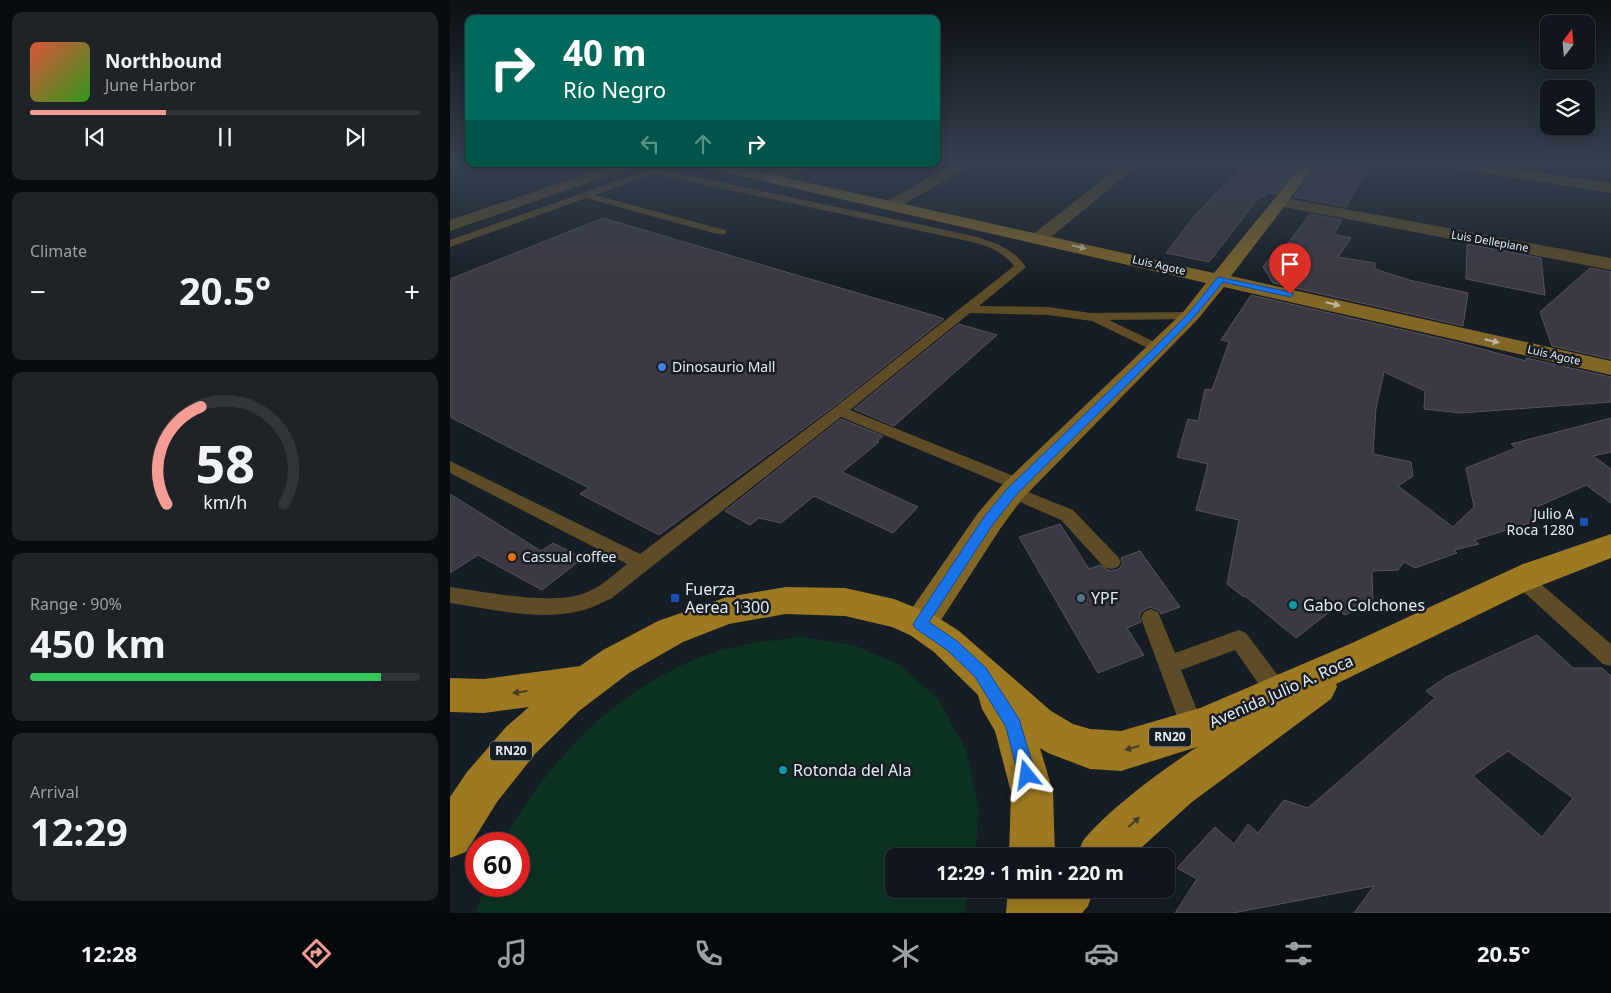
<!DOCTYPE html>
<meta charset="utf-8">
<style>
:root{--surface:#10161b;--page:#1e2328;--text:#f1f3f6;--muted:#9c9fa3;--line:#30353a;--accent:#f59c95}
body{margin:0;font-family:"Noto Sans",sans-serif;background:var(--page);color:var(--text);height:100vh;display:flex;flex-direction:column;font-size:19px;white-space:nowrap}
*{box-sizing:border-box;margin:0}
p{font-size:16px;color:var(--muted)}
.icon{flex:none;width:28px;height:28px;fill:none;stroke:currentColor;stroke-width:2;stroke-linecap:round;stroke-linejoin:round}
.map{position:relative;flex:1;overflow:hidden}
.details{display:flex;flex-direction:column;gap:12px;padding:12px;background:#090c0f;width:450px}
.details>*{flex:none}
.top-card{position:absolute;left:15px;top:15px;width:475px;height:152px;border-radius:10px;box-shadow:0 2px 12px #0003,0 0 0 1px var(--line);background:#00695c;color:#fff;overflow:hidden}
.needle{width:32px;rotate:16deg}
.controls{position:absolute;left:1090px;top:15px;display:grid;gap:10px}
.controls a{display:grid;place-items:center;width:55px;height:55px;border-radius:10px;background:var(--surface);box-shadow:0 2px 12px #0003,0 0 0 1px var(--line);font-size:25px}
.speed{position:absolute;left:15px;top:832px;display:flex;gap:10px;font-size:25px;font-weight:700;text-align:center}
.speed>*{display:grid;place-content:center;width:65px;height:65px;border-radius:50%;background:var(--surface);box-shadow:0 2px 12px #0003,0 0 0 1px var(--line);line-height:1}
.speed .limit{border:8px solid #d22;background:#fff;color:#111}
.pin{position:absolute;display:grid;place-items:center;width:42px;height:42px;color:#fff;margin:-51px -21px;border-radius:50% 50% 50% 0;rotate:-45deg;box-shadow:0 0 5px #0007}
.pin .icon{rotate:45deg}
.me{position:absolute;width:55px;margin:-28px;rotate:345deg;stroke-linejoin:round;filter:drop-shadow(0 0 4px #0008)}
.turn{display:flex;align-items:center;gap:18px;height:105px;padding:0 15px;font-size:22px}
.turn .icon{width:65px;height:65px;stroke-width:2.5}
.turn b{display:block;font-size:35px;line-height:42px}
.lanes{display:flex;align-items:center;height:48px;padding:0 15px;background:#0003;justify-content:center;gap:25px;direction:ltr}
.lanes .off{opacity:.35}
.big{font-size:38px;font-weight:700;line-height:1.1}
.details .card{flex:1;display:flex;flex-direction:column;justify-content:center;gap:8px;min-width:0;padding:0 18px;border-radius:10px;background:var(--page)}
.details .dial{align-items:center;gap:0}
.dial svg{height:130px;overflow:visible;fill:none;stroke:var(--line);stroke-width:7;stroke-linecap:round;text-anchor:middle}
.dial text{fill:var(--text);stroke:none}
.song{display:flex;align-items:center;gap:15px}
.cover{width:60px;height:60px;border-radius:8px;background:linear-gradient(135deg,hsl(10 70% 55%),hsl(110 70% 35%))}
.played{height:5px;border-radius:2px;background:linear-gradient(90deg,var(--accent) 35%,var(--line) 35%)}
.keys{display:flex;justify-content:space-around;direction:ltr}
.heat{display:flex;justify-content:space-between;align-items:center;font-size:28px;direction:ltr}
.charge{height:8px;border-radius:4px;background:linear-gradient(90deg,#34c759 90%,var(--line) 0)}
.trip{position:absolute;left:435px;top:848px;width:290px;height:50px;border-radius:10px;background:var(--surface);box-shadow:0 2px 12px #0003,0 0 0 1px var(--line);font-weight:700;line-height:50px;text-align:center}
.dock{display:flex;height:80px;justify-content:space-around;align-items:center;background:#06090b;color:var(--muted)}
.dock .icon{width:35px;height:35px}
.dock .active{color:var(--accent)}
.dock b{font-size:22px;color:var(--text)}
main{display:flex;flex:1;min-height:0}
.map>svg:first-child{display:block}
</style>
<main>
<section class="details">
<div class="card">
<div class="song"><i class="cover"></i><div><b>Northbound</b><p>June Harbor</p></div></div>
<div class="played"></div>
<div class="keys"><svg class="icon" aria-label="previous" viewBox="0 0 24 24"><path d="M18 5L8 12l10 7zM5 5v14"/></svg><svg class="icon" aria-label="pause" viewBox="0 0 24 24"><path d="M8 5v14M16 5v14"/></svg><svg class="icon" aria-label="next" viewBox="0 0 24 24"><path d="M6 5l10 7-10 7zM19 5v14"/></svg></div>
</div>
<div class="card"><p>Climate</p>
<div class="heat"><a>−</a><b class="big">20.5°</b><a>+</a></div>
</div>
<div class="card dial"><svg viewBox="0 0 100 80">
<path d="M14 69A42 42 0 1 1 86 69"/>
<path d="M14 69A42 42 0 0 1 35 9" stroke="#f59c95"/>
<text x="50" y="56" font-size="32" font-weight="700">58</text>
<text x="50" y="72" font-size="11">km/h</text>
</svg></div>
<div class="card"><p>Range · 90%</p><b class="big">450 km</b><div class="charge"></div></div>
<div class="card"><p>Arrival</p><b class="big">12:29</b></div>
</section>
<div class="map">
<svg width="1161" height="913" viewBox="0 0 1161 913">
<rect width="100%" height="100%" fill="#161d24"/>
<path fill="#0c3220" d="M 351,637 L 404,645 L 450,665 L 488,699 L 515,748 L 529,809 L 525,856 L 444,856 L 444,889 L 521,889 L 513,913 L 26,913 L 34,886 L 69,886 L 69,844 L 52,844 C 97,759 175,679 269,651 C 296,643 323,640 351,637 Z"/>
<path fill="#3c3943" stroke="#55535d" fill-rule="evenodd" d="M 798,161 L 853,161 L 826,194 L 817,193 L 814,197 L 810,196 L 759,262 L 716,253 L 746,214 Z
M 871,161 L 921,161 L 896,207 L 844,197 Z
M 860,214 L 892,220 L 884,234 L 901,238 L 888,257 L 925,263 L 925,269 L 959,280 L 1018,293 L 1013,326 L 823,283 L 813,267 L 823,253 L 826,254 L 839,242 Z
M 153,218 L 489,317 L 494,319 L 383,407 L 209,535 L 130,494 L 139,488 L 0,417 L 0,279 Z
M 1017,244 L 1091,258 L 1095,295 L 1016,279 Z
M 1140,268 L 1161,272 L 1161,359 L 1102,346 L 1090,312 Z
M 801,295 L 1010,343 L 1076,361 L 1076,358 L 1161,377 L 1161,402 L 1011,413 L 974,409 L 975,391 L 934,372 L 926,408 L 923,454 L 961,462 L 963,476 L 948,486 L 1003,527 L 1024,507 L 1016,468 L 1066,448 L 1061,444 L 1161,418 L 1161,452 L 1143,456 L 1161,469 L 1161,503 L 1136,485 L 1080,510 L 1092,519 L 1024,540 L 1029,544 L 1004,550 L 1007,553 L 965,568 L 954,562 L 948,570 L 922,571 L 923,605 L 894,615 L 887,606 L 846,638 L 795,596 L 794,597 L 777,584 L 789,520 L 746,510 L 758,464 L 727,457 L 738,419 L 748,421 L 755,389 L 762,390 L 779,342 L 771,340 Z
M 509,324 L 547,335 L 444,426 L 404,409 Z
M 391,419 L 433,436 L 427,441 L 429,442 L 392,472 L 468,507 L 443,533 L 364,496 L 331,523 L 309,518 L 300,525 L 275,511 Z
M 0,494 L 91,551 L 103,543 L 133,558 L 92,590 L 28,555 L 0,573 Z
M 610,524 L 639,569 L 650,565 L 660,571 L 669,569 L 673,563 L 671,558 L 690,551 L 730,607 L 711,614 L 709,610 L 700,607 L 692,611 L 689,617 L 691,622 L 677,628 L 694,655 L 648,673 L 569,537 Z
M 1087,635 L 1123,668 L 1152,668 L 1161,676 L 1161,913 L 904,913 L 924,886 L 783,913 L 725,913 L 747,879 L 727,868 L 765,827 L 784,844 L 798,824 L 808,833 L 834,800 L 858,808 L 985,698 L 976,691 L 996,677 ZM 1058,751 L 1123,798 L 1092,837 L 1023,776 Z"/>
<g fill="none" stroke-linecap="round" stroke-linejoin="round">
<path fill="#5d4c26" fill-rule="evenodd" d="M 203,168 L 519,235 C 542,241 562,247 576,267 L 529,306 L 598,307 L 641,313 L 745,312 L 747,315 L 741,319 L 659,320 L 713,346 L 715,349 L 713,352 L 708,353 L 642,321 L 598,315 L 520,313 L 400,410 L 576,481 L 579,485 L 573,490 L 623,510 L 668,557 L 671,562 L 668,567 L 661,569 L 654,567 L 611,520 L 556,496 L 553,492 L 559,487 L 391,417 L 162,598 C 153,602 144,607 134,610 C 92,622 42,609 0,603 L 0,587 C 36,592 98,605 132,594 C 149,589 163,575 177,564 L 0,473 L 0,461 L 190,554 L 384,408 L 564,266 C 553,251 535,245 518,241 L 204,174 L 145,195 L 275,230 L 276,232 L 275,234 L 267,234 L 136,198 L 0,247 L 0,240 Z
M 1072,571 L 1079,574 L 1161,644 L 1161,666 L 1153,664 L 1065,584 L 1062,579 L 1065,574 Z
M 701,609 L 708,612 L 725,653 L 789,630 L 796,633 L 835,685 L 838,692 L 835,699 L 827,702 L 819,699 L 785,650 L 731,670 L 755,730 L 751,738 L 743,741 L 735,738 L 691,618 L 694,612 Z"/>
<path fill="#5d4c26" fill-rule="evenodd" d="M 509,161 L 526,161 L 524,164 L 447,208 L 435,208 L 433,205 L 435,202 Z
M 677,161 L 693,161 L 595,242 L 589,243 L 583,242 L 580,238 L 583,234 Z
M 977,161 L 1010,161 L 1161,183 L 1161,193 L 984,165 L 979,164 Z
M 166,164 L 186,164 L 184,167 L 0,231 L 0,220 Z
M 342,164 L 361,164 L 359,167 L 326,181 L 316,181 L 314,178 L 316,175 Z
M 830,197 L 1161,258 L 1161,270 L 824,205 L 822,202 L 824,199 Z"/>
<path fill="#816626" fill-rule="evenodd" d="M 855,161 L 869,161 L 781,276 L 1161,361 L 1161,375 L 774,287 L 748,319 L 572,499 L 550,529 L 482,634 L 470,639 L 458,634 L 452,624 L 458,614 L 528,513 L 552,485 L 734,311 L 756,283 L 256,168 L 251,167 L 249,164 L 274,164 L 764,273 Z"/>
<path fill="#9d7a22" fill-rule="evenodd" d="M 1161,534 L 1161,558 L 1077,591 L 886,684 L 887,687 L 881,699 L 742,802 L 682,856 L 627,856 C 630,850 631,843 635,838 C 664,805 710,772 747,747 L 671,771 L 640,769 L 598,753 L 590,748 L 603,792 L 605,856 L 559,856 L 561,792 L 545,731 L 532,709 L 528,695 L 484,652 L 460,635 L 442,627 L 395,616 L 336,614 L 279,624 L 233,642 L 179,673 L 129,711 L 85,754 L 47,802 L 16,852 L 0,858 L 0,797 L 17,772 L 56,727 L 79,707 L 34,713 L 0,712 L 0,678 L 34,679 L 130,666 L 153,650 L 208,621 L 277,597 L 336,587 L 395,588 L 444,599 L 484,615 L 509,631 L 601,711 L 623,724 L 640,729 L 671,731 L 750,708 L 902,643 L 1073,564 Z
M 558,889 L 644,889 L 638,906 L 632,913 L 556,913 Z"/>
</g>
<defs><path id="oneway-solid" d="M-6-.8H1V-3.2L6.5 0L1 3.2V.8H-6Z" transform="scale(1.25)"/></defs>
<g fill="#bdb59f">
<use href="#oneway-solid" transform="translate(629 247) rotate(13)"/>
<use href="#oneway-solid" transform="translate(883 304) rotate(13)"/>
<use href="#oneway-solid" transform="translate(1042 341) rotate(13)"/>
</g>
<g fill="#453e23">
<use href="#oneway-solid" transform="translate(70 692) rotate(172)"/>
<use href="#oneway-solid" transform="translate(682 748) rotate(165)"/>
<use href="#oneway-solid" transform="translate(684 822) rotate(-42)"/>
</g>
<linearGradient id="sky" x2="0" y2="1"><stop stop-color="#0c1014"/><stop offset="0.56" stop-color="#364050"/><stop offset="1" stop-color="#364050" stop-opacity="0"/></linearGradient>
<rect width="1161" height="289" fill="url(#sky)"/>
<path fill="#1a73e8" stroke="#114b97" d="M 768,277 L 840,292 L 844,294 L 840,297 L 773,282 L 744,317 L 711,351 L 566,495 L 543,524 L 479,622 L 507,641 L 536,668 L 569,719 L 586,775 L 583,781 L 577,784 L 571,781 L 568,775 L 556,727 L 525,677 L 497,650 L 465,628 L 463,624 L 534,517 L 557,489 L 705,347 L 738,314 Z"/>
<circle fill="#3f7fe0" stroke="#161d24" stroke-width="2" cx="212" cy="367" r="5"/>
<g fill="#1a4fb4" stroke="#161d24" stroke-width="2">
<rect x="1129" y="517" width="10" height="10" rx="2.5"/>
<rect x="220" y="593" width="10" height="10" rx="2.5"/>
</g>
<circle fill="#e8710a" stroke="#161d24" stroke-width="2" cx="62" cy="557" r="5"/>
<circle fill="#5c6f8a" stroke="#161d24" stroke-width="2" cx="631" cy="598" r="5"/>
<g fill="#0f9aa8" stroke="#161d24" stroke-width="2">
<circle cx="843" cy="605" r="5"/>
<circle cx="333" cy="770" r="5"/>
</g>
<g text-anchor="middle" stroke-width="5" stroke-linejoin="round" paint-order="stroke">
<g font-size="11" fill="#e5eaef" stroke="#161d24">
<text transform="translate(1040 241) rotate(10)" y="4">Luis Dellepiane</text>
<text transform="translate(709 265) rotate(13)" y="4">Luis Agote</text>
<text transform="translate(1104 355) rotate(13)" y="4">Luis Agote</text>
</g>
<g fill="#161d24" stroke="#a7acb2" stroke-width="1">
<rect x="699" y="727.5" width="42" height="19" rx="4"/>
<rect x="40" y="741.5" width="42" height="19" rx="4"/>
</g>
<g font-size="12" font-weight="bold" fill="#e5eaef">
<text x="720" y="741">RN20</text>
<text x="61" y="755">RN20</text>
</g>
<g font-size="14" fill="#e5eaef" stroke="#161d24" text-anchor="start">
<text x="222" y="372">Dinosaurio Mall</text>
<text x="1124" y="519" text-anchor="end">Julio A<tspan x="1124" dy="16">Roca 1280</tspan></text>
<text x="72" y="562">Cassual coffee</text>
</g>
<g font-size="16" fill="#e5eaef" stroke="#161d24" text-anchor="start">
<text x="235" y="595">Fuerza<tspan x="235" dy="18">Aerea 1300</tspan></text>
<text x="641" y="604">YPF</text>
<text x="853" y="611">Gabo Colchones</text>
<text x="343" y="776">Rotonda del Ala</text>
</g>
<g font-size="16" fill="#e5eaef" stroke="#161d24">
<text transform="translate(831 691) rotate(-24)" y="6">Avenida Julio A. Roca</text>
</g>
</g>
</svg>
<div class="controls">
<a><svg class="needle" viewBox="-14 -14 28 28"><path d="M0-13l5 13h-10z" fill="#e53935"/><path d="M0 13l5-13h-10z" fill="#9c9fa3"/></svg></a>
<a><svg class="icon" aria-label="layers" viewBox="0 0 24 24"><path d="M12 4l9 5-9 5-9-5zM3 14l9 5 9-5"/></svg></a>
</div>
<div class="speed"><div class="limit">60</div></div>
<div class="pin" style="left:840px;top:294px;background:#d93025"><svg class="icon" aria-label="arrive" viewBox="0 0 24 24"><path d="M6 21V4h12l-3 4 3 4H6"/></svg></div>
<svg class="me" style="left:577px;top:775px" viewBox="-20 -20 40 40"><path d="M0-17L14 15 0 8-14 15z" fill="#1a73e8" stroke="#fff" stroke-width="4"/></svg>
<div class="trip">12:29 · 1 min · 220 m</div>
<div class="top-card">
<div class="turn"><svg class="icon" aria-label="right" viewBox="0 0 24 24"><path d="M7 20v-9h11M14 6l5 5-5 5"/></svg><div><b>40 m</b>Río Negro</div></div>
<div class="lanes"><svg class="icon off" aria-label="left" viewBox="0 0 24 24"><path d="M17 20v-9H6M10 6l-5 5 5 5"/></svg><svg class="icon off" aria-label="ahead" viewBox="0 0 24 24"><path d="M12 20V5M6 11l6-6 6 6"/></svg><svg class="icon" aria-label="right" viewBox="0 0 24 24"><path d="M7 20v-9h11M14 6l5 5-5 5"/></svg></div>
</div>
</div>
</main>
<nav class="dock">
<b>12:28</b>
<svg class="icon active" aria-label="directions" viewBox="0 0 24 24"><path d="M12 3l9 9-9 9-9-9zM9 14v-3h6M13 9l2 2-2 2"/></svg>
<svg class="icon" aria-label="music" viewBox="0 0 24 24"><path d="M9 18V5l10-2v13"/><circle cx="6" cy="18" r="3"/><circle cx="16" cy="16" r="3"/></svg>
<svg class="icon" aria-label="phone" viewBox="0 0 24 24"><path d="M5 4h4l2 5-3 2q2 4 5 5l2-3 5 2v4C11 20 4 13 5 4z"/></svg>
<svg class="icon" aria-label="climate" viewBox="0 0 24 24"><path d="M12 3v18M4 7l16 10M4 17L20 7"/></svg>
<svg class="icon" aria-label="car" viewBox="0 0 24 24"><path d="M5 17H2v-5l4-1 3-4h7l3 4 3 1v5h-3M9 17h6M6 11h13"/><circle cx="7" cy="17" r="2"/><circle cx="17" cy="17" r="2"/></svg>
<svg class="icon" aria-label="filters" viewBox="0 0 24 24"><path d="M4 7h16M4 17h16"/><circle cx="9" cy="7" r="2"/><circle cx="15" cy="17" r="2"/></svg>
<b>20.5°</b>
</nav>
